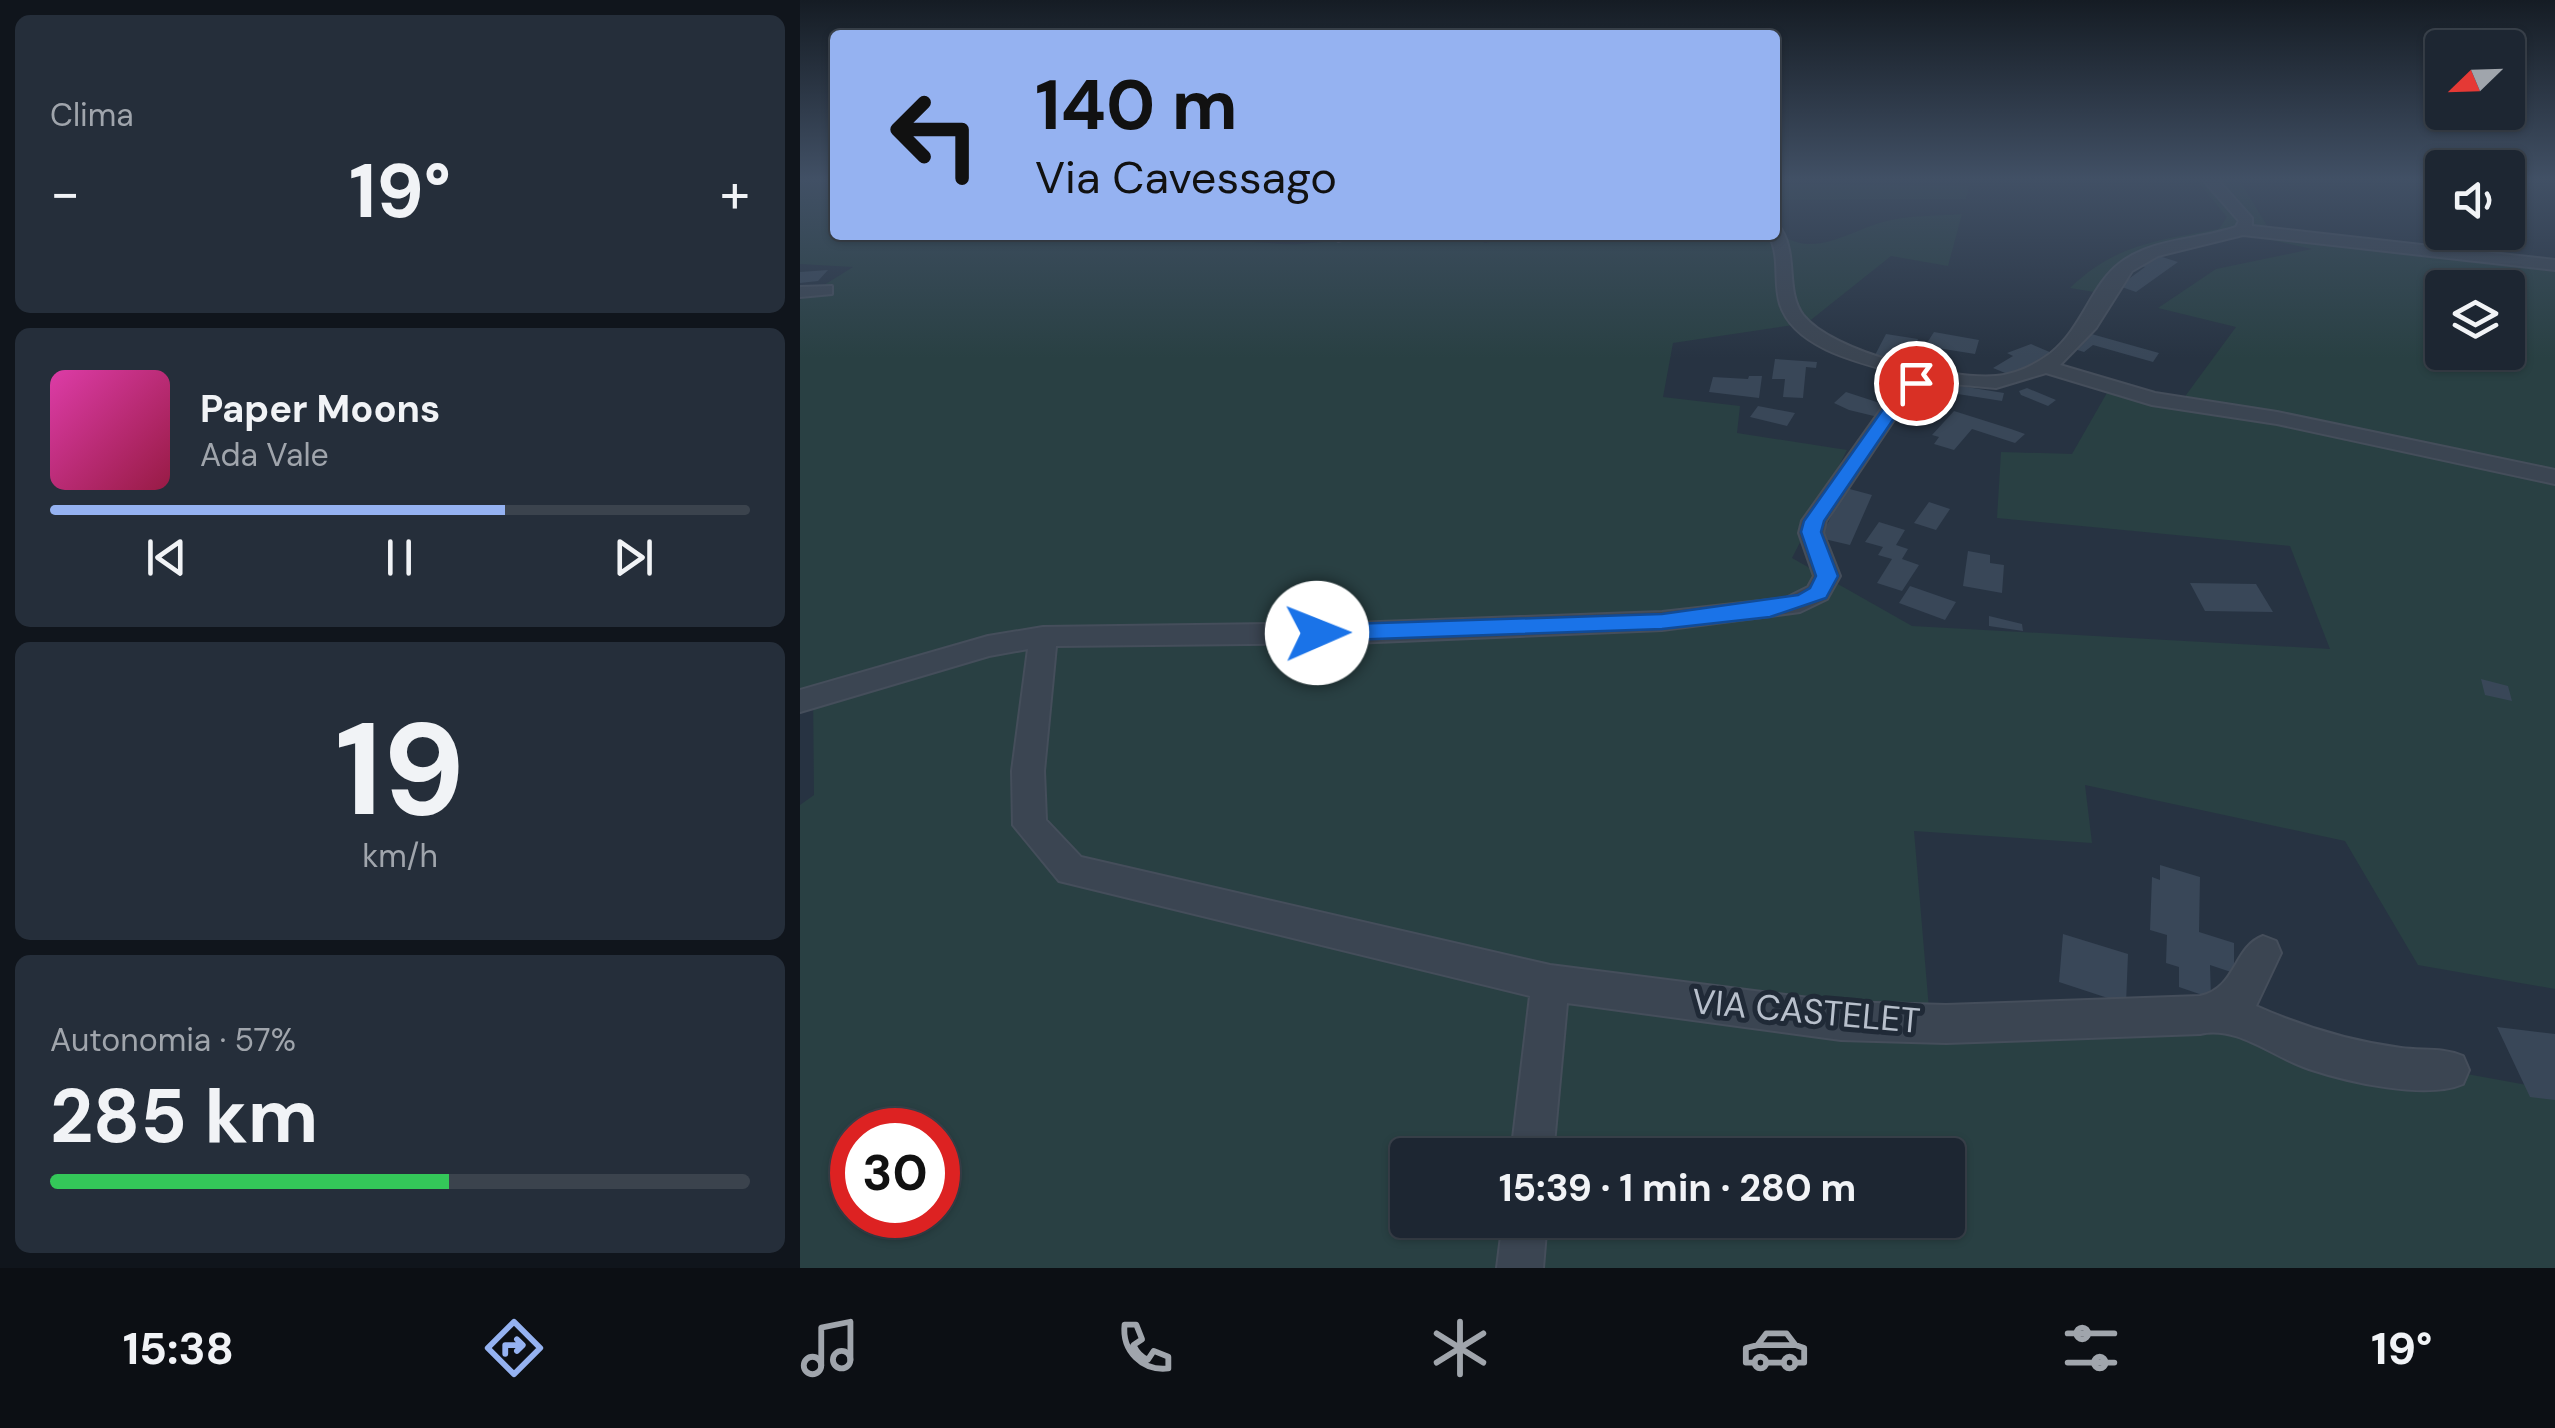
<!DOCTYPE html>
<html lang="it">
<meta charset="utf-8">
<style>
:root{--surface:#1d2632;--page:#252e3a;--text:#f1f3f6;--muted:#a0a5ac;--line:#3b434d;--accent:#95b2f1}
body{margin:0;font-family:"DM Sans",sans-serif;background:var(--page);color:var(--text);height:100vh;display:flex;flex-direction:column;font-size:38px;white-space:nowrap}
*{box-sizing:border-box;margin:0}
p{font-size:32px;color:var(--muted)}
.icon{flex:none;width:55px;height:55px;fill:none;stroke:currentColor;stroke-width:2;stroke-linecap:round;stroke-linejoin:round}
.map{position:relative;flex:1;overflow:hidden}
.details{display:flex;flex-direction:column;gap:15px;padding:15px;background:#10151c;width:800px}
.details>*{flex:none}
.banner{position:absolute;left:30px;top:30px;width:950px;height:210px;border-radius:10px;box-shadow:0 2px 8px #0004,0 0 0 2px var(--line);background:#95b2f1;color:#111;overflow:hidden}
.needle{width:65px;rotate:247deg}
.fabs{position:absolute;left:1625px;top:30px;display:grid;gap:20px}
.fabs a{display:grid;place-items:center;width:100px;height:100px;border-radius:10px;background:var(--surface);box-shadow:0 2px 8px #0004,0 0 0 2px var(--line);font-size:50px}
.speed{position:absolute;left:30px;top:1108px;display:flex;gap:20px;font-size:50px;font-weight:700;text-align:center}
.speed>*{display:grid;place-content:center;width:130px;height:130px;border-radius:50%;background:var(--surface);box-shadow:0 2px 8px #0004,0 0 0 2px var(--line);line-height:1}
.speed .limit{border:15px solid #d22;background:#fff;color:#111}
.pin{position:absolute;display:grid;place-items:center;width:85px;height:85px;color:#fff;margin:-42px;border:5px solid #fff;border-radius:50%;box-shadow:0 2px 10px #0007}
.me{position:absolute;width:110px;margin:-55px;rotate:89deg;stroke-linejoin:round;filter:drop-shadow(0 0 8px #0008)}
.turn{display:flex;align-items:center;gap:35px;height:210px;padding:0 40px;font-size:45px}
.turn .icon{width:130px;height:130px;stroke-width:2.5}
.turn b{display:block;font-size:70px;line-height:85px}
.big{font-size:75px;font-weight:700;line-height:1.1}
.details .tile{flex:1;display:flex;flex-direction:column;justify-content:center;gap:15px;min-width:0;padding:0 35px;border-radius:15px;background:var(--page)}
.details .dial{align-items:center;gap:0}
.dial b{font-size:130px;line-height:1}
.song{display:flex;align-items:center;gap:30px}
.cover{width:120px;height:120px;border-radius:15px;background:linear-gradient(135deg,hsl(320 70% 55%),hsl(340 70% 35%))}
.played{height:10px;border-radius:5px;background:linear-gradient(90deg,var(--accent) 65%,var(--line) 65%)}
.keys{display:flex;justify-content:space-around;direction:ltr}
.heat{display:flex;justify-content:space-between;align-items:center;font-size:55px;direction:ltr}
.charge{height:15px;border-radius:8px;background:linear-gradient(90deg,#34c759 57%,var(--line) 0)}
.trip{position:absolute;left:590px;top:1138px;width:575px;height:100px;border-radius:10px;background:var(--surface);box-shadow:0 2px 8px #0004,0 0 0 2px var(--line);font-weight:700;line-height:100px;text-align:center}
.tab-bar{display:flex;height:160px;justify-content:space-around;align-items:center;background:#0c0f14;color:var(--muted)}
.tab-bar .icon{width:70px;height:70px}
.tab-bar .on{color:var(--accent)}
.tab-bar b{font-size:45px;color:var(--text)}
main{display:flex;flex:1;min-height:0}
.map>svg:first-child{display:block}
</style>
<main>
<section class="details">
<div class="tile"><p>Clima</p>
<div class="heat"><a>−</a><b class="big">19°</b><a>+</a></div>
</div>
<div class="tile">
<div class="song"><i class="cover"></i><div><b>Paper Moons</b><p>Ada Vale</p></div></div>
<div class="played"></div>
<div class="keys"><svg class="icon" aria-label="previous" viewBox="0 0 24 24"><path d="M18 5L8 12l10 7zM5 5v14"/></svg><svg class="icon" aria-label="pause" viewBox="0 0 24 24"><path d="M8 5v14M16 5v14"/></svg><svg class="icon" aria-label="next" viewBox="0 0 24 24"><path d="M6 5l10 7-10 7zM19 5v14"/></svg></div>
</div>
<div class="tile dial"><b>19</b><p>km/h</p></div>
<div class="tile"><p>Autonomia · 57%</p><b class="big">285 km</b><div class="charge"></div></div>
</section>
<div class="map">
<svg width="1755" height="1268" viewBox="0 0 1755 1268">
<rect width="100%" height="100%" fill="#273342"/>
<path fill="#294043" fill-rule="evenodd" d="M 0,180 L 35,180 L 35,235 L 448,235 L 445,242 C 463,242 482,245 500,244 C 545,242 647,221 685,243 L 722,235 L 975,235 L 975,229 C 1012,264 1051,228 1091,220 C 1114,215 1139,216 1162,214 L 1148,266 L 1091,256 L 1007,323 L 873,343 L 863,397 L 940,406 L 937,433 L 1047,450 L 992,558 L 1112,626 L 1530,649 L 1490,546 L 1197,518 L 1201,452 L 1272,454 L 1308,391 L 1378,406 L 1436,327 L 1358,308 L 1416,269 L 1512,249 L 1444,234 L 1359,249 L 1316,267 L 1294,292 L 1270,288 C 1315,244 1360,240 1419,229 L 1427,217 L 1396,180 L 1439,180 L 1469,229 L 1755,261 L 1755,989 L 1618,965 L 1545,841 L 1285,785 L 1292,843 L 1114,831 L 1129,1009 L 1437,1032 L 1755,1090 L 1755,1268 L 0,1268 L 0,805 L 14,795 L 13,689 L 0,692 L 0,300 L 53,267 L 0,264 ZM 1642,288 L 1708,288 L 1708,352 L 1642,352 ZM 52,1130 L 138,1130 L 138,1215 L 52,1215 ZM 608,1155 L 1148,1155 L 1148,1220 L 608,1220 Z
M 975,184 L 1169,186 L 1166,199 L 975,200 Z"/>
<path fill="#394758" d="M 1359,256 L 1378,262 L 1336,292 L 1319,286 L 1345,267 L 1337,265 Z
M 28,270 L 18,281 L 0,283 L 0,272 Z
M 1134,332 L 1179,340 L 1175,354 L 1125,346 Z
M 1288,333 L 1359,353 L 1353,362 L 1293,345 L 1284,352 L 1271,348 Z
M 1086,334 L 1118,339 L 1110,361 L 1075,355 Z
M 1231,344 L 1252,353 L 1210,375 L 1193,368 L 1213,356 L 1207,353 Z
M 975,359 L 1017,362 L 1016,368 L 1006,367 L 1003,398 L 983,397 L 985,379 L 972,379 Z
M 949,376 L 962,376 L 959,398 L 909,392 L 913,377 L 948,379 Z
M 1129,381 L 1204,393 L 1202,401 L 1145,392 L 1138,401 L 1144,403 L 1133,417 L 1118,414 L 1111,421 L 1094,416 Z
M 1227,388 L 1256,400 L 1248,406 L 1221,395 L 1219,391 Z
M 1046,392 L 1089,406 L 1078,417 L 1049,410 L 1034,403 Z
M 958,406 L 995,413 L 987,426 L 950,417 Z
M 1154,411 L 1211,429 L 1225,434 L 1215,443 L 1172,429 L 1154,450 L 1134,444 L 1139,437 L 1132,435 Z
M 1046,488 L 1072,495 L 1050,545 L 1020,538 Z
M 1129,502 L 1150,509 L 1136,530 L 1114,523 Z
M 1079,522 L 1105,530 L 1096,545 L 1108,549 L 1102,559 L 1119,565 L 1102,591 L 1077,583 L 1092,559 L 1078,555 L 1083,547 L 1065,542 Z
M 1168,551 L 1190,555 L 1190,563 L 1204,565 L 1202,593 L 1163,586 Z
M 1390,583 L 1456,584 L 1473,612 L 1405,611 Z
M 1110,586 L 1156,602 L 1145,620 L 1099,603 Z
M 1189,616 L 1222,624 L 1223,631 L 1189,626 Z
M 1681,679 L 1708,686 L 1712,701 L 1685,695 Z
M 1360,865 L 1400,877 L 1399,932 L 1434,943 L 1434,973 L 1410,965 L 1411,998 L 1379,987 L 1379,967 L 1366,963 L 1367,935 L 1350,930 L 1352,877 L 1360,880 Z
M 1263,934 L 1328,954 L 1326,1004 L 1259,982 Z
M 1697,1027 L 1755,1034 L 1755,1100 L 1730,1097 Z"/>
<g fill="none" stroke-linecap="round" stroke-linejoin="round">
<defs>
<path id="minor" d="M 1403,180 L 1418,180 L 1452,218 L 1452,226 L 1755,260 L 1755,270 L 1443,235 L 1358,256 L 1332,271 L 1296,328 L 1260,365 L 1355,393 L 1477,412 L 1755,470 L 1755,484 L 1477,424 L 1352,405 L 1246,373 L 1196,388 L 1131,382 L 1104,405 L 1026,521 L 1023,533 L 1040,576 L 1027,599 L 1000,612 L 862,630 L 552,643 L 256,646 L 244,771 L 246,820 L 281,857 L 750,965 L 1041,1002 L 1146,1005 L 1400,996 C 1437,988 1433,947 1463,936 L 1476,941 L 1481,953 L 1456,1006 C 1503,1027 1549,1041 1601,1048 C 1622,1051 1642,1047 1663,1056 L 1669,1070 L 1663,1084 C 1626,1100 1548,1082 1509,1069 C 1472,1057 1438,1025 1400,1034 L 1146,1043 L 1041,1040 L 767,1003 L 753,1155 L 711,1155 L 730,996 L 259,881 L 213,825 L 212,771 L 228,649 L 189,656 L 0,712 L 0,690 L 188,636 L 243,627 L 552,623 L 862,612 L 986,598 L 1008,587 L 1014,576 L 999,533 L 1002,521 L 1090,397 L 1113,377 C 1071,365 995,352 980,304 C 973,281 981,258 969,235 L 975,235 L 975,227 L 981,229 C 998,255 985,291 1003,315 C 1033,353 1149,380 1196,376 C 1216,374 1235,365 1251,353 C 1283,327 1291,285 1320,263 C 1353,238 1399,240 1436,227 L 1439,221 Z
M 531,235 L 563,235 L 538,241 Z
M 32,286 L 32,294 L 0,297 L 0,287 Z
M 703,1220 L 747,1220 L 743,1268 L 697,1268 Z"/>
</defs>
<use href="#minor" stroke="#454e5b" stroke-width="4"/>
<use href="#minor" fill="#3b4552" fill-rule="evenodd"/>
</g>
<linearGradient id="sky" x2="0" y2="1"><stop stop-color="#151c24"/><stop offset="0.5" stop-color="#415065"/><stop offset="1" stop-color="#415065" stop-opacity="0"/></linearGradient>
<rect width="1755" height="358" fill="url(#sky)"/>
<path fill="#1a73e8" stroke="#114b97" stroke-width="2.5" d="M 1111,379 L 1125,383 L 1103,405 L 1024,521 L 1021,532 L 1038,576 L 1026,598 L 970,617 L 862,629 L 517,641 L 506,633 L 517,625 L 862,614 L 998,595 L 1010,588 L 1016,576 L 1001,532 L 1004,521 L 1091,398 Z"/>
<g text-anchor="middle" stroke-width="10" stroke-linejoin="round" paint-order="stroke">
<g font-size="35" fill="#b8c0cc" stroke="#202a37">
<text transform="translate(1006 1011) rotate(5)" y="12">VIA CASTELET</text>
</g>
</g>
</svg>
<div class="fabs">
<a><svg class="needle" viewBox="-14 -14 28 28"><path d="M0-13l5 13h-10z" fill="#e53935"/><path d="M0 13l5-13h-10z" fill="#a0a5ac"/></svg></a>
<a><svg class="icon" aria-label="sound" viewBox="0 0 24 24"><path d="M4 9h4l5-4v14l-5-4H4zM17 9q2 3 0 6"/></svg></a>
<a><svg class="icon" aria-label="layers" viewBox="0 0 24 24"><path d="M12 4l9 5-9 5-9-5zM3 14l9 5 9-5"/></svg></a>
</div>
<div class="speed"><div class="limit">30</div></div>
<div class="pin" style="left:1116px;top:383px;background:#d93025"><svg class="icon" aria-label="arrive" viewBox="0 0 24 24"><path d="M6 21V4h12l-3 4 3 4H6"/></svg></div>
<svg class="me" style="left:517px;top:633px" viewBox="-20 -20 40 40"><circle r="19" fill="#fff"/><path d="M0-13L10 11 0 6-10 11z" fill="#1a73e8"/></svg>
<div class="trip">15:39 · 1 min · 280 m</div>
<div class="banner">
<div class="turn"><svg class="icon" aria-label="left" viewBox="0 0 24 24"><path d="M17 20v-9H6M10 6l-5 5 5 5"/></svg><div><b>140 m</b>Via Cavessago</div></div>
</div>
</div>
</main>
<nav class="tab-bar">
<b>15:38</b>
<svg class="icon on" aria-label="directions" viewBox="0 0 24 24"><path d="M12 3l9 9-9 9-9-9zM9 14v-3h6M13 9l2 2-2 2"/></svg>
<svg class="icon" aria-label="music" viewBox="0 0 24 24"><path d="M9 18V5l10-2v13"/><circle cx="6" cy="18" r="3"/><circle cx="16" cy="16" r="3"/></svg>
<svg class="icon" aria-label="phone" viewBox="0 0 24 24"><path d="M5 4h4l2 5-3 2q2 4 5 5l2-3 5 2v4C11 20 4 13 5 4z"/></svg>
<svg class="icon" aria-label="climate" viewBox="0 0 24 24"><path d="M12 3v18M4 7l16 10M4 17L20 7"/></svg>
<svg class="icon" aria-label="car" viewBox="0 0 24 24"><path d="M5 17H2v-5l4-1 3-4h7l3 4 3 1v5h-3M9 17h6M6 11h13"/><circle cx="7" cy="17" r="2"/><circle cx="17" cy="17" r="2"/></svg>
<svg class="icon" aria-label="filters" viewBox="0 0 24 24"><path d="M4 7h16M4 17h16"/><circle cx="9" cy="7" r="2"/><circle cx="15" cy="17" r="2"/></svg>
<b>19°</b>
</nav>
